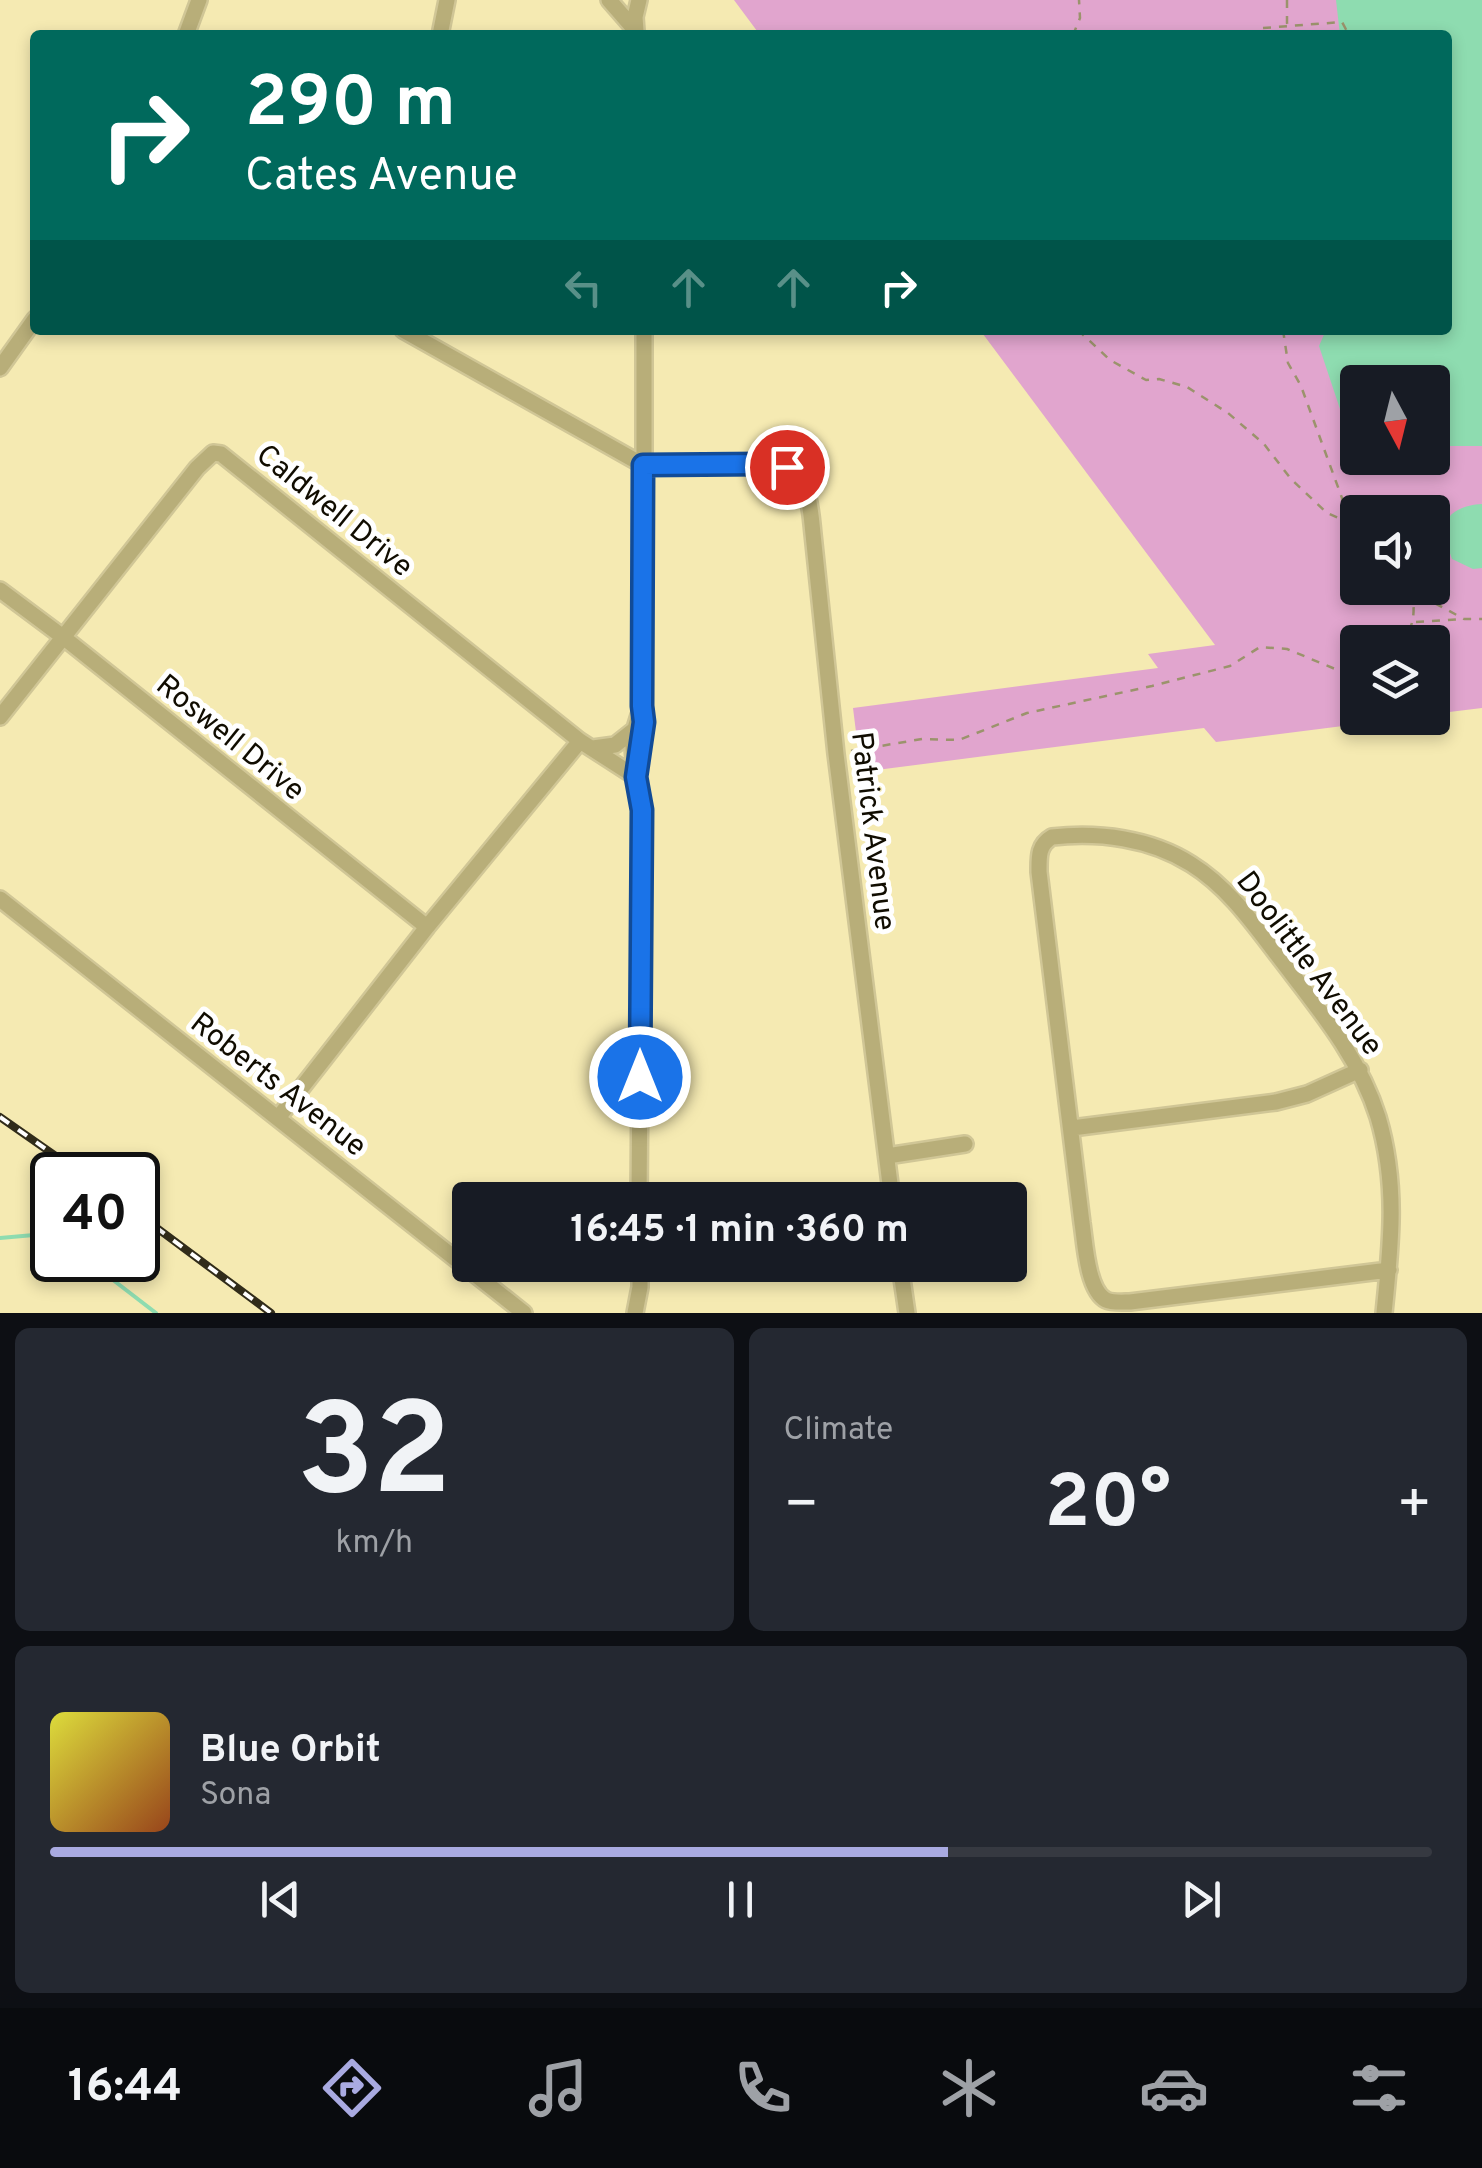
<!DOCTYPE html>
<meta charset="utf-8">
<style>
:root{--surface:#171b24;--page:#242831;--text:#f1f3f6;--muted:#9ea1a6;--line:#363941;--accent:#a9aae1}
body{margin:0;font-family:Overpass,sans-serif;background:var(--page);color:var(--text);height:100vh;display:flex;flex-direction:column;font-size:38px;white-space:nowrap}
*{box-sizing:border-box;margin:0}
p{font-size:32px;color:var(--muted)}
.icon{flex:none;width:55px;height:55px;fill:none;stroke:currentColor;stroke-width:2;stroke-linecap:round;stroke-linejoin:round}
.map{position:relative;height:1313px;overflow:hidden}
.side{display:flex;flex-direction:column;gap:15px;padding:15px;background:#0d0f14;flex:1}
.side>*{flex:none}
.banner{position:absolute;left:30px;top:30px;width:1422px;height:305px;border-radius:10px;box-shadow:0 5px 15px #0003;background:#00695c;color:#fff;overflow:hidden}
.needle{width:65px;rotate:173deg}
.controls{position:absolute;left:1340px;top:365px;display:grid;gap:20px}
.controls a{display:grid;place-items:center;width:110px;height:110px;border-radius:10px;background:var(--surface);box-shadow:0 5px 15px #0003;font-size:50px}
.speed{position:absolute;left:30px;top:1152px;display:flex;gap:20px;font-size:50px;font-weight:700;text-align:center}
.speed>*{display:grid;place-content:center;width:130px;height:130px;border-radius:50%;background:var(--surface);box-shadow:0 5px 15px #0003;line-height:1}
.speed .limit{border:5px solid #111;border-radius:15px;background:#fff;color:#111}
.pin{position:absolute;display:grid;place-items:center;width:85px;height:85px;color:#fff;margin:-42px;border:5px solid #fff;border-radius:50%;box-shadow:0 2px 10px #0007}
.me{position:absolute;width:110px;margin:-55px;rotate:0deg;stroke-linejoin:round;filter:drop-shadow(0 0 8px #0008)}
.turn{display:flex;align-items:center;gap:35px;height:210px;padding:0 50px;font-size:45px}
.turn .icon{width:130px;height:130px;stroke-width:2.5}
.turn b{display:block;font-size:70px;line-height:85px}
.lanes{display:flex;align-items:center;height:95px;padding:0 50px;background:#0003;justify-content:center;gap:50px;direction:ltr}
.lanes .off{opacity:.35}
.big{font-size:75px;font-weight:700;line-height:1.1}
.side .tile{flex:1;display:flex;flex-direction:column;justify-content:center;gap:15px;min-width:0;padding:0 35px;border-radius:15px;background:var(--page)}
.side .dial{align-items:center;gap:0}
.dial b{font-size:130px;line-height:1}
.song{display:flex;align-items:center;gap:30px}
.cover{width:120px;height:120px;border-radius:15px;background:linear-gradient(135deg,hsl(60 70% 55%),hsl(20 70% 35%))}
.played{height:10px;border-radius:5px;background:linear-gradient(90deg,var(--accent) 65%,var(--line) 65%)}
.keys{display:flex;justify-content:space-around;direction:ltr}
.heat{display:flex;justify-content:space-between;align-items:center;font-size:55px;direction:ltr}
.side .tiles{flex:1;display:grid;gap:15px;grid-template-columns:1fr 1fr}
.tile:last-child{grid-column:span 2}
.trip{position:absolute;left:452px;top:1182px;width:575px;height:100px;border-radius:10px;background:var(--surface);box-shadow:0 5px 15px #0003;font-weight:700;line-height:100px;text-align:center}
.tab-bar{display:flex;height:160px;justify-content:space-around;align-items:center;background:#090b0e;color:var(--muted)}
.tab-bar .icon{width:70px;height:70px}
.tab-bar .active{color:var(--accent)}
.tab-bar b{font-size:45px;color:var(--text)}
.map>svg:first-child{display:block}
</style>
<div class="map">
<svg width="1482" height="1313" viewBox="0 0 1482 1313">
<rect width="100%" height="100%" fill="#f5eab2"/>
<path fill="#e1a5ce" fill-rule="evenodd" d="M 734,0 L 1482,0 L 1482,708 L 1433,714 L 1432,642 L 1358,642 L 1358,718 L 1406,718 L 1216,742 L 1204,728 L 861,772 L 853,708 L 1158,668 L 1148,654 L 1215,645 L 980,330 L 1448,330 L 1448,35 L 760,35 ZM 1358,382 L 1432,382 L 1432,458 L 1358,458 ZM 1358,512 L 1432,512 L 1432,588 L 1358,588 Z"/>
<path fill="#8edcb0" d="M 1336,0 L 1482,0 L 1482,446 L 1433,446 L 1432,382 L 1358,382 L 1357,416 L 1340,409 L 1319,346 L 1326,330 L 1448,330 L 1448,35 L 1340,35 Z
M 1482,504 L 1482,568 L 1473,569 L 1452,559 C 1450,552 1444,540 1444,533 C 1444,511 1465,505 1482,504 Z"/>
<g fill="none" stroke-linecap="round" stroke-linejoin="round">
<path stroke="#8edcb0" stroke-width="4" d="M 0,1238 L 34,1235 L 52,1242
M 83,1260 L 104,1273 L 156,1313"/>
<defs>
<path id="minor" d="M 609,0 L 636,31
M 636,31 L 635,17 L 639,0
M 186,35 L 199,0
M 440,35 L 447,0
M 403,330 L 643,465 L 778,464 C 810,472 810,506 813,534 L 836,754 L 892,1200
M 0,368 L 35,319
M 0,590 L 63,637 L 427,927
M 644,714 L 644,330
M 0,717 L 197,468 L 213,453 L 221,454 L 580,741 L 636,777
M 593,748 L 615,745 L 634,730
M 0,899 L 524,1313
M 278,1118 L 427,927 L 580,741
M 1072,1128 L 1276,1102 L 1307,1094 L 1360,1070
M 887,1156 L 965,1144
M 639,1200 L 642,810 C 639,768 623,749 643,706
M 900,1265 L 907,1313
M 635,1313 L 640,1287 L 640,1265
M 1384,1313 C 1391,1245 1398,1184 1378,1117 C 1359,1056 1317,1007 1279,957 C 1253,923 1228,887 1191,864 C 1150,838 1099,832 1052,837 C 1038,845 1039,857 1039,872 L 1082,1223 C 1085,1242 1087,1290 1106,1300 C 1112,1303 1123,1302 1130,1302 L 1389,1270"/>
</defs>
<use href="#minor" stroke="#d0c696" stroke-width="20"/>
<path stroke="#9b936c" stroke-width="2.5" stroke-dasharray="8 8" stroke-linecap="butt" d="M 1287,0 L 1287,23 L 1291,35
M 1263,28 L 1342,22 L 1349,35
M 1073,35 L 1080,18 L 1079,0
M 1078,330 L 1110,360 L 1146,380 L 1159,379 L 1187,387 L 1228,413 L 1264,444 L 1291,479 L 1327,513 L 1343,520 L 1358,538
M 1283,330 L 1288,363 L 1301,386 L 1342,498 L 1343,518
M 1407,588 L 1464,619 L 1482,619
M 1416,622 L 1463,619
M 1398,642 C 1416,629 1414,613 1413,592
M 851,751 L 922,739 L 959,740 L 1027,713 L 1152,686 L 1230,666 L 1260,647 L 1287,649 L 1340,671 L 1358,670"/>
<use href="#minor" stroke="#b8ae79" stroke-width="15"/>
<defs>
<path id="rail" d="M 0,1117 L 83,1175
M 138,1214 L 271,1313"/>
</defs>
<use href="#rail" stroke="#312c1a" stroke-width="8"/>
<use href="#rail" stroke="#fff" stroke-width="4" stroke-dasharray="11" stroke-linecap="butt"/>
</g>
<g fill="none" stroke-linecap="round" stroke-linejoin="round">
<defs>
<path id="route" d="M 640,1077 L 642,810 L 636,777 L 644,722 L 642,706 L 643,465 L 778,464 L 787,467"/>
</defs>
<use href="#route" stroke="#114b97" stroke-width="25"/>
<use href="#route" stroke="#1a73e8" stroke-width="18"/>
</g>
<g text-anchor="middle" stroke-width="10" stroke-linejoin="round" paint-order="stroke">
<g font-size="30" fill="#100c00" stroke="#fff">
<text transform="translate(335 510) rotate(39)" y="10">Caldwell Drive</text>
<text transform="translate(231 737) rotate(39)" y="10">Roswell Drive</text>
<text transform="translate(874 831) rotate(83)" y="10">Patrick Avenue</text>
<text transform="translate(1310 963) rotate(53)" y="10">Doolittle Avenue</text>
<text transform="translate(279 1084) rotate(38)" y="10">Roberts Avenue</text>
</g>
</g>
</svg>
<div class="controls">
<a><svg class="needle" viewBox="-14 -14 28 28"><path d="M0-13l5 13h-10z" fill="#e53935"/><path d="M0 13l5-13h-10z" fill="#9ea1a6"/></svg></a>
<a><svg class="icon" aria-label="sound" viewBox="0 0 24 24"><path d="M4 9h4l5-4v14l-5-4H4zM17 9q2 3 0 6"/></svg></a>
<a><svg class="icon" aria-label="layers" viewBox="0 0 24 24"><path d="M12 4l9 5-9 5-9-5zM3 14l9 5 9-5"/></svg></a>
</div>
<div class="speed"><div class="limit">40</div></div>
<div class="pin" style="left:787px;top:467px;background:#d93025"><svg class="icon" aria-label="arrive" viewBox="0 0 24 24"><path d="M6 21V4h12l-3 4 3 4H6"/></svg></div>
<svg class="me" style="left:640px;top:1077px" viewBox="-20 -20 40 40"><circle r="17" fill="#1a73e8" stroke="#fff" stroke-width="3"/><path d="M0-11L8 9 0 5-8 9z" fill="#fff"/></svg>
<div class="trip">16:45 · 1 min · 360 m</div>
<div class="banner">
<div class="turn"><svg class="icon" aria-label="right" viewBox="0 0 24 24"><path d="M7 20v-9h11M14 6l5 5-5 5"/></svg><div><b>290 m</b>Cates Avenue</div></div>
<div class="lanes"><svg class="icon off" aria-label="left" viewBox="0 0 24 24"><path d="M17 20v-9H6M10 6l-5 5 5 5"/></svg><svg class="icon off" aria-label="ahead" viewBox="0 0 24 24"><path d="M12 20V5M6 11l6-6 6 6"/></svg><svg class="icon off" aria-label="ahead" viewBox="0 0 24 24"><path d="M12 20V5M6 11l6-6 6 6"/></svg><svg class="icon" aria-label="right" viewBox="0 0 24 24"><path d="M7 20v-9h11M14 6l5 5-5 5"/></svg></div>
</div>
</div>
<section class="side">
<div class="tiles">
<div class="tile dial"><b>32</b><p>km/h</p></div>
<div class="tile"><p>Climate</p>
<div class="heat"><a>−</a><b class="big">20°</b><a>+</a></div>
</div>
<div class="tile">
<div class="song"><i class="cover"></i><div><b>Blue Orbit</b><p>Sona</p></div></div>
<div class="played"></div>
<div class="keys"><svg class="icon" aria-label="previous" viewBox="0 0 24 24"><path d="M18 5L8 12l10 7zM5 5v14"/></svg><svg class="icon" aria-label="pause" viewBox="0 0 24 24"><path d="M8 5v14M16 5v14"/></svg><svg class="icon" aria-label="next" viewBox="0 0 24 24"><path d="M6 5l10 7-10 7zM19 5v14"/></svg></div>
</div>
</div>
</section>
<nav class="tab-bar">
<b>16:44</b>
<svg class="icon active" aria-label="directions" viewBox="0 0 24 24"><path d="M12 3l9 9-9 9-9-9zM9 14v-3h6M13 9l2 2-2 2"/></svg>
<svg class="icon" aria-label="music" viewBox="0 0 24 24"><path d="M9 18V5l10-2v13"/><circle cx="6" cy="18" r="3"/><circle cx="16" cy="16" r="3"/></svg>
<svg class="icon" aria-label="phone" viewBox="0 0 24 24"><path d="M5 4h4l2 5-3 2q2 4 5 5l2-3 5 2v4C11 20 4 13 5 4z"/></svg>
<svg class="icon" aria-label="climate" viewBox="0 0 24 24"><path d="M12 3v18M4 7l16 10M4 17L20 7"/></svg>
<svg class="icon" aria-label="car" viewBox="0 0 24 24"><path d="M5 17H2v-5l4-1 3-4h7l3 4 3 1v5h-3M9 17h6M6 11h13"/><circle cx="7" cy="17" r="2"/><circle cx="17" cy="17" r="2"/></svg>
<svg class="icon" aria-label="filters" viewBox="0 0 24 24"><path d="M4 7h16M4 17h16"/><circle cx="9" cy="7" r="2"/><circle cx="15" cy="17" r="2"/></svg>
</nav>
